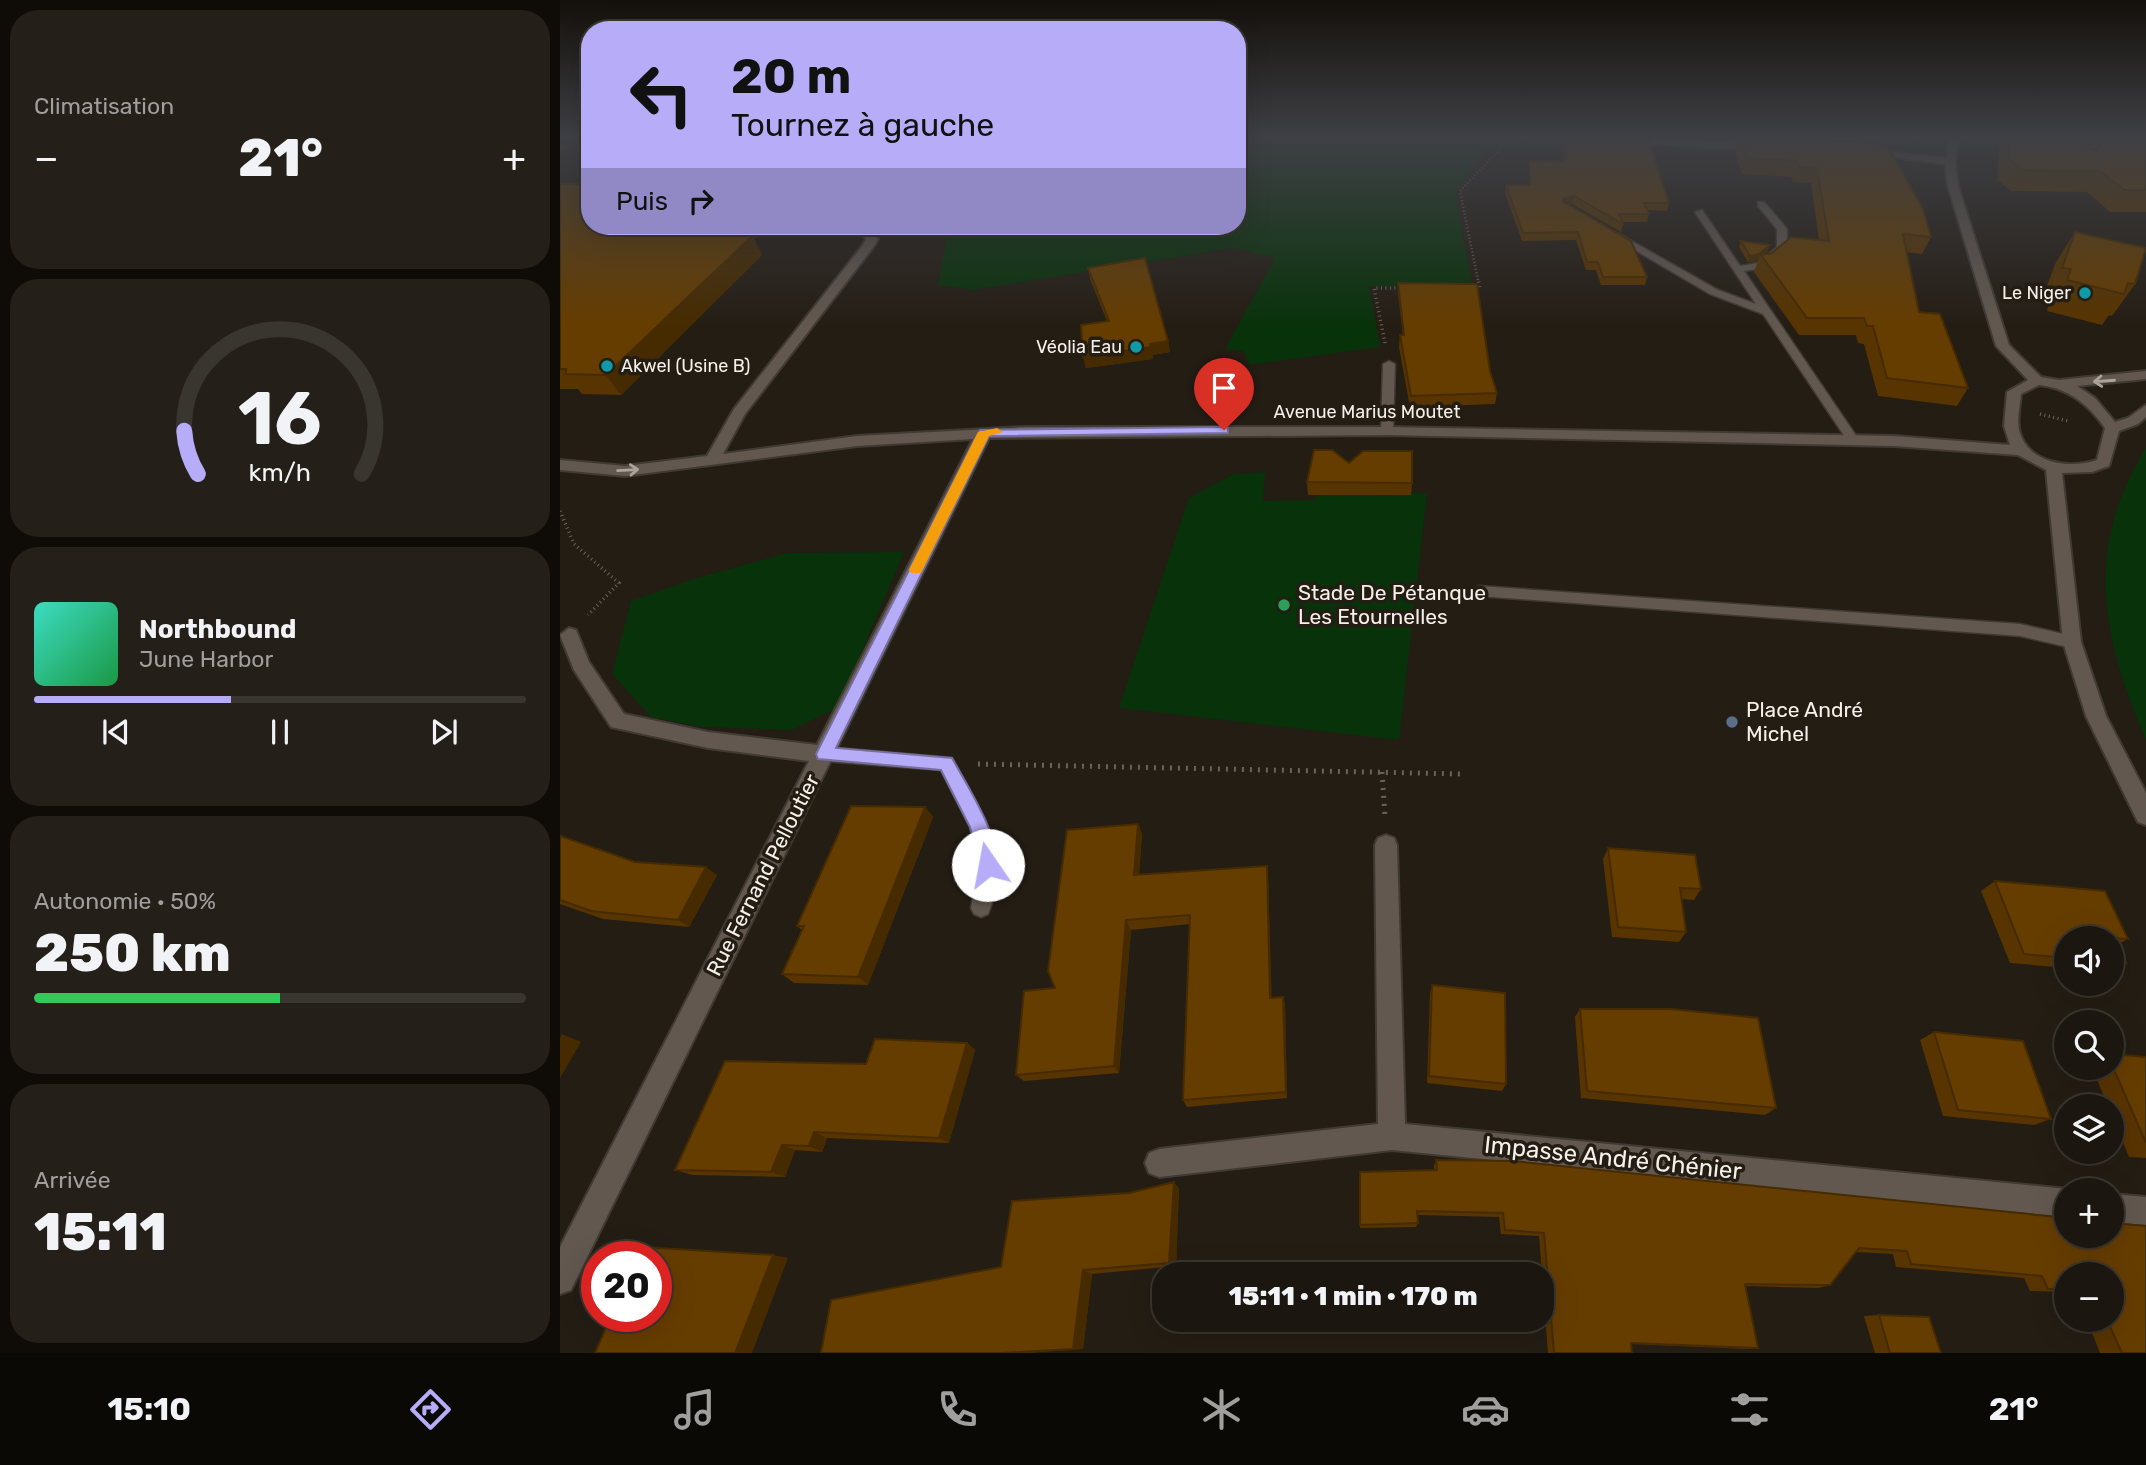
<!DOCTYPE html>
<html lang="fr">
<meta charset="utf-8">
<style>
:root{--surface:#1b160f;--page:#241f18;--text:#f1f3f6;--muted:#a09f9e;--line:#39352f;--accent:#b6acf8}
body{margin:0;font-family:Rubik,sans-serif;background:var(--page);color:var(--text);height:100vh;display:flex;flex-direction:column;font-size:26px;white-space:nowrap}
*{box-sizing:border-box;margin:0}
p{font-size:23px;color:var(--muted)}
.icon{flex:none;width:38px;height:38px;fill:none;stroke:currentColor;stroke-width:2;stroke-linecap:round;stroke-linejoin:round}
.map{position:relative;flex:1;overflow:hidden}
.sheet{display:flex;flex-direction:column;gap:10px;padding:10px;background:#0f0c08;width:560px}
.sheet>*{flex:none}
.banner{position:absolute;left:21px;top:21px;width:665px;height:214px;border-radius:28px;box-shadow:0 7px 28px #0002,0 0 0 2px var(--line);background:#b6acf8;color:#111;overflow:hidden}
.controls{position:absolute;left:1494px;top:926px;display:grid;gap:14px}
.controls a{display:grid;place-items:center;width:70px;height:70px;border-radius:50%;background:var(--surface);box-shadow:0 7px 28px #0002,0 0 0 2px var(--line);font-size:35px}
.speed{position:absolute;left:21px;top:1241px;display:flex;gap:14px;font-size:35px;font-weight:700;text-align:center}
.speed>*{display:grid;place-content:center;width:91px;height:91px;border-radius:50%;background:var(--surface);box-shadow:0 7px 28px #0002,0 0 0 2px var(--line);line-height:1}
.speed .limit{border:10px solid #d22;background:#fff;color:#111}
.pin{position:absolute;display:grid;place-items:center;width:60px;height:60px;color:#fff;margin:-72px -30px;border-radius:50% 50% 50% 0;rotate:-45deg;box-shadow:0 0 7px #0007}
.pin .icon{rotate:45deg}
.me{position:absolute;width:77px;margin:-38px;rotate:348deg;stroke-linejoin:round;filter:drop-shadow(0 0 5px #0008)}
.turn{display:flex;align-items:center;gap:24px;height:147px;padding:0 35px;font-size:32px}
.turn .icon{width:91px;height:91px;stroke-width:2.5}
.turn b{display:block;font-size:49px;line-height:60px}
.then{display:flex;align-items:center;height:66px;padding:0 35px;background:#0003;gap:14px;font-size:26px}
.big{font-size:52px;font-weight:800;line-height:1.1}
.sheet .widget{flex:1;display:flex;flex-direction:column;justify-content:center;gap:10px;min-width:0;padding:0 24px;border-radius:28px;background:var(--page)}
.sheet .dial{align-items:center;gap:0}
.dial svg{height:182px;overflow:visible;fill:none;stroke:var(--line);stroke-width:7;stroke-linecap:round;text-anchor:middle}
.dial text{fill:var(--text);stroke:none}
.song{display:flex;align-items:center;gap:21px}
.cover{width:84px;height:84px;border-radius:10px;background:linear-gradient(135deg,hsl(170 70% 55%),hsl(140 70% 35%))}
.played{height:7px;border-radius:4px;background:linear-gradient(90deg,var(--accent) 40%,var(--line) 40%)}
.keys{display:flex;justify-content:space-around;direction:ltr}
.heat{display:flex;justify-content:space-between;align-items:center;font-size:38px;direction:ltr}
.charge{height:10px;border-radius:5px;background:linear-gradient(90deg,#34c759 50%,var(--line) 0)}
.trip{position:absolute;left:592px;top:1262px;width:402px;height:70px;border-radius:28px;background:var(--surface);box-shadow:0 7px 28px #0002,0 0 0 2px var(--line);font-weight:800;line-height:70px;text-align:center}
.dock{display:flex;height:112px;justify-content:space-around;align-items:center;background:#0b0906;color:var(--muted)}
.dock .icon{width:49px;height:49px}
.dock .selected{color:var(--accent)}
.dock b{font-size:32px;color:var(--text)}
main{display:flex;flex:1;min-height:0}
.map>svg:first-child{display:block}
</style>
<main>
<section class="sheet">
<div class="widget"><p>Climatisation</p>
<div class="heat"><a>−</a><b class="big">21°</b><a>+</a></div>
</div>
<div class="widget dial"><svg viewBox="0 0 100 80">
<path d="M14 69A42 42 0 1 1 86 69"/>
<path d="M14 69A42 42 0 0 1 8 50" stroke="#b6acf8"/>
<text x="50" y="56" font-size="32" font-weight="700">16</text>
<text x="50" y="72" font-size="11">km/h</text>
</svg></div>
<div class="widget">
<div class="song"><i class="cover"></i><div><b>Northbound</b><p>June Harbor</p></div></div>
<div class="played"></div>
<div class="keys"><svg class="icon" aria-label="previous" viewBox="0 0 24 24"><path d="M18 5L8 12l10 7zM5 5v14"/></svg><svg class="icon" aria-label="pause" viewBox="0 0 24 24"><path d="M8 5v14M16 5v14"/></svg><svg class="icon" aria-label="next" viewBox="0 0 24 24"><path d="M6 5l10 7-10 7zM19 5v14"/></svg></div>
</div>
<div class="widget"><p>Autonomie · 50%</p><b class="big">250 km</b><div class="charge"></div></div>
<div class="widget"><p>Arrivée</p><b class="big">15:11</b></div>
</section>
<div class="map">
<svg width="1586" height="1353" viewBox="0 0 1586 1353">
<rect width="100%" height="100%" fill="#241d14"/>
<path fill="#08320a" d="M 677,137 L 947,137 L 947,141 L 930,146 L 895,192 L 912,286 L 809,286 L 820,347 L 689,365 L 684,351 L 665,349 L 715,258 L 673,248 L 413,290 L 378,285 L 388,231 L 427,226 L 677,226 Z
M 1586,448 L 1586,740 C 1542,637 1523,549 1586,448 Z
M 705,472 L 703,501 L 755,500 L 756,480 L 867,494 L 839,740 L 559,708 L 629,498 L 674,474 Z
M 344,552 L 278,707 L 232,730 L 142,727 L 91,717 L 52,674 L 71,601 L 137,578 L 227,553 Z"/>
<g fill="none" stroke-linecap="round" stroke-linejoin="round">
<defs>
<path id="service" d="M 1198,202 L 1204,202 L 1227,229 L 1227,248 L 1204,268 L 1184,271 L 1299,440 L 1297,443 L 1289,443 L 1203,314 L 1150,294 L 1051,236 L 1059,234 L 1158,290 L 1196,304 L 1135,212 L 1142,210 L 1180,266 L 1198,263 L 1217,247 L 1217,229 L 1198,206 Z
M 829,361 L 835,364 L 833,431 L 827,435 L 821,431 L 823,364 Z
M 919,586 L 1460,624 L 1512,636 L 1520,642 L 1512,648 L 1460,636 L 919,596 L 912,591 Z
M 264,747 L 392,758 C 418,806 452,858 428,914 L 421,917 L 414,914 L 411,908 L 419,865 L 410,827 L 381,770 L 264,761 L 258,759 L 256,754 L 258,749 Z"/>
<path id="minor" d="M 1014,137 L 1203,144 L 1208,147 L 1203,150 L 1019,140 Z
M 1389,137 L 1399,137 L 1395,162 L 1398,186 L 1449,345 L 1481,377 L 1499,380 L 1586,371 L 1586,379 L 1517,386 L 1535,398 L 1555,422 L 1568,418 L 1586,405 L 1586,417 L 1578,424 L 1559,431 L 1549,466 L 1532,472 L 1502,473 L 1521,642 L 1546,716 L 1586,793 L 1586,825 L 1578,822 L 1526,716 L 1503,642 L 1486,470 L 1458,455 L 1334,446 L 827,435 L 429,438 L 11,1290 L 0,1294 L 0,1247 L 249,761 L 148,748 L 51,727 L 14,670 L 0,635 L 9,628 L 16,630 L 29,662 L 64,714 L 148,732 L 257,745 L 413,439 L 297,446 L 65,476 L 0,470 L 0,460 L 65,466 L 147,456 L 174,409 L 303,245 L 306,239 L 296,226 L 307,226 L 318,239 L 314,246 L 185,414 L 163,454 L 297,436 L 465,427 L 827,427 L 1334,436 L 1450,445 L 1444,426 L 1447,392 L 1468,380 L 1436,346 L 1388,186 L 1385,164 L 1301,153 L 1306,150 L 1386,158 ZM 1479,385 C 1508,388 1528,404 1545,428 L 1537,460 C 1510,469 1470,464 1460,433 C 1456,421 1460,407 1461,394 Z
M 826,835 L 834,838 L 837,845 L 845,1124 L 1507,1189 L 1510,1190 L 1507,1190 L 1507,1217 L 832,1150 L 599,1177 L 589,1173 L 585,1163 L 589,1153 L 599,1149 L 818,1124 L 815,845 L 818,838 Z
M 1552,1194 L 1586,1197 L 1586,1225 L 1552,1222 Z"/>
</defs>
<use href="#service" stroke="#403a35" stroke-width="3"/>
<use href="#minor" stroke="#403a35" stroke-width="4"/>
<path stroke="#6a635b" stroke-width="2.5" stroke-dasharray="1 2.5" stroke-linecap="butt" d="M 918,280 L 900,191 L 942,147 L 960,137"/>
<path stroke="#6a635b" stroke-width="3.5" stroke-dasharray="1 3.5" stroke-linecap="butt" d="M 912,288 L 920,288 L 918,278
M 825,343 L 814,288 L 841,288
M 1480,414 L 1508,421
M 0,511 L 14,544 L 59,583 L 28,615"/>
<path stroke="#6a635b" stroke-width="5" stroke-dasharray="2 6" stroke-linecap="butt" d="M 418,764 L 903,774
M 822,772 L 825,816"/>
<use href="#service" fill="#62584f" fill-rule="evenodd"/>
<use href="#minor" fill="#62584f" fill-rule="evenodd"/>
</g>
<path fill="#583400" d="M 1003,137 L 1044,137 L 1109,203 L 1107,211 L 1088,210 L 1089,214 L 1087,222 L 1062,222 L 1063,224 L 1061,232 L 1012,204 L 1008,205 L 1087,277 L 1085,285 L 1041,285 L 1036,270 L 1026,270 L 1016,240 L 962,241 L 945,193 L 946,185 L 969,185 L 970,161 L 1003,162 Z
M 1171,137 L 1314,137 L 1316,141 L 1315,144 L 1371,237 L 1362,254 L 1346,252 L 1359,312 L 1408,388 L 1397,406 L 1318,396 L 1304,344 L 1298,343 L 1296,335 L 1239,335 L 1194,272 L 1199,258 L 1197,261 L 1188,262 L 1179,247 L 1181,241 L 1208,251 L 1204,255 L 1259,240 L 1251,183 L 1233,182 L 1231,177 L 1182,174 L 1175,152 L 1178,141 L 1172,140 Z
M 1342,137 L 1360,137 L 1359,139 Z
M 1440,137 L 1586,137 L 1586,212 L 1550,212 L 1527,192 L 1451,191 L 1437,180 Z
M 0,184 L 194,239 L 202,255 L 61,395 L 22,394 L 18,389 L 0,389 Z
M 1515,232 L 1575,284 L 1552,316 L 1549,315 L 1542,325 L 1487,311 L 1490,300 L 1482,299 L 1496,262 Z
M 528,268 L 608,341 L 610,352 L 593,355 L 593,359 L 526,368 L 523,357 L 547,321 L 530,279 Z
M 838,283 L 930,371 L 937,393 L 935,404 L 850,407 L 839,347 L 840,335 L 843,335 L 838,294 Z
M 789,463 L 852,483 L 851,495 L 748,495 L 747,482 Z
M 365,807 L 373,817 L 308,985 L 234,983 L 222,974 L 242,930 L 237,926 Z
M 578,824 L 582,834 L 579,875 L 707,866 L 708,875 L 711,997 L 723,997 L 725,1005 L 727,1098 L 627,1107 L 623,1100 L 630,924 L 571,930 L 559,1073 L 464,1081 L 456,1075 Z
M 0,835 L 2,837 L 75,862 L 157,875 L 129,927 L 43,919 L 0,904 Z
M 1048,848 L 1141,889 L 1134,900 L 1121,899 L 1126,932 L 1119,942 L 1052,937 L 1043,859 Z
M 1435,881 L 1568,939 L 1557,945 L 1566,963 L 1552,970 L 1552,938 L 1507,938 L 1507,968 L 1450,963 L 1421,891 Z
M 872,985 L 946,1084 L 942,1091 L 867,1083 L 870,994 Z
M 1020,1009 L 1216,1108 L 1205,1115 L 1021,1098 L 1015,1017 Z
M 1374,1032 L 1491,1119 L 1474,1125 L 1383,1116 L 1360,1040 Z
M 407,1043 L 415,1050 L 389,1143 L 267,1138 L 262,1152 L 235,1150 L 225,1177 L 132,1175 L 115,1170 L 306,1064 Z
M 1552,1054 L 1586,1057 L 1586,1158 L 1569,1157 L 1552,1116 L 1552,1106 L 1548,1106 L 1532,1068 L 1552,1068 Z
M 876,1160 L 953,1161 L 1507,1218 L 1507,1236 L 1552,1236 L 1552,1223 L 1586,1226 L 1586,1353 L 1540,1353 L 1527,1320 L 1552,1320 L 1552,1274 L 1507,1274 L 1507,1292 L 1470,1291 L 1464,1278 L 1336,1267 L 1333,1254 L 1296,1252 L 1270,1285 L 1258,1288 L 1186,1286 L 1198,1348 L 1188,1349 L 1071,1344 L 1072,1353 L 988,1353 L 979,1236 L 941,1234 L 939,1217 L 857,1215 L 858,1223 L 856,1227 L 800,1228 L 800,1172 L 874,1170 L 874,1165 Z
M 619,1188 L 616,1266 L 532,1274 L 523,1349 L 467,1353 L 261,1353 L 441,1267 L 569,1193 Z
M 1319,1315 L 1381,1353 L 1315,1353 L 1304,1316 Z"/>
<path fill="#472b00" d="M 0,137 L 6,137 L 11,146 L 0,151 Z
M 1014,196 L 1012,204 L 1002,207 L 1003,199 Z
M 173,226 L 221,226 L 194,239 L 202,255 L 61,395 L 46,375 L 152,236 Z
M 1210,245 L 1208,251 L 1201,257 L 1201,255 L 1197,261 L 1188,262 L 1190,256 Z
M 608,341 L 610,352 L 593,355 L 593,359 L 526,368 L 523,357 Z
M 365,807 L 373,817 L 308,985 L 298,977 Z
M 578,824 L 582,834 L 578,885 L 574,875 Z
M 707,866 L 708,875 L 712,1006 L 710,998 Z
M 146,867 L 157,875 L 129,927 L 118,920 Z
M 566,920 L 571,930 L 559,1073 L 554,1066 Z
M 723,997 L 725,1005 L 727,1098 L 726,1092 Z
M 2,1034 L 21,1042 L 0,1078 L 0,1038 Z
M 407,1043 L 415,1050 L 389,1143 L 379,1138 Z
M 254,1132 L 267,1138 L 262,1152 L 249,1146 Z
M 222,1145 L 235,1150 L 225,1177 L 211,1172 Z
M 614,1182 L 619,1188 L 616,1266 L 609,1263 Z
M 213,1255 L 228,1258 L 192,1353 L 175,1353 Z
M 523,1270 L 532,1274 L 523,1349 L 513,1349 Z"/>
<path fill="#663d00" stroke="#472b00" stroke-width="2" d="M 1005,137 L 1044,137 L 1088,139 L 1109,203 L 1084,203 L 1089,214 L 1059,214 L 1063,224 L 1014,196 L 1003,199 L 1004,202 L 1071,241 L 1087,277 L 1043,277 L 1038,262 L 1027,262 L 1018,232 L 963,233 L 946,185 L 970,185 L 970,161 L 1005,162 Z
M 1180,137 L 1326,144 L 1363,209 L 1371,237 L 1343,234 L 1359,312 L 1380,314 L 1408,388 L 1327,378 L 1313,326 L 1307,326 L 1304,318 L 1247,318 L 1201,255 L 1212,253 L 1231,237 L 1269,241 L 1257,168 L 1239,167 L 1237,161 L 1187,158 Z
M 1239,137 L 1314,137 L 1316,141 Z
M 1450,137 L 1527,137 L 1528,147 L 1536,151 L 1541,147 L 1540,137 L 1586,137 L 1586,190 L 1564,190 L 1540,171 L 1462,170 L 1449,159 Z
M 0,184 L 30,184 L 30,226 L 173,226 L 152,236 L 192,236 L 46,375 L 6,374 L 6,369 L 0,369 Z
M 1515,232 L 1586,248 L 1575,284 L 1568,283 L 1564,294 L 1507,280 L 1511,269 L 1502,268 Z
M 1181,241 L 1210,245 L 1199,254 L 1190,256 Z
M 585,258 L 608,341 L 590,344 L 591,347 L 523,357 L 521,325 L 549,321 L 528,268 Z
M 838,283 L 917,284 L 930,371 L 937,393 L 851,396 L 840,335 L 844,335 Z
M 754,450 L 772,450 L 789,463 L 803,451 L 852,451 L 852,483 L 747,482 Z
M 291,806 L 365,807 L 298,977 L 222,974 L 244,926 L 237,926 Z
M 578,824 L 574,875 L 707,866 L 710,998 L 723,997 L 726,1092 L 623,1100 L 630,915 L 566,920 L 554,1066 L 456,1075 L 464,991 L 495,988 L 488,971 L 507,830 Z
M 0,836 L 75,862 L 146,867 L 118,920 L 31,911 L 0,900 Z
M 1048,848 L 1135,855 L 1141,889 L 1120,888 L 1126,932 L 1058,927 Z
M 1435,881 L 1545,891 L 1568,939 L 1554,938 L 1566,963 L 1552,962 L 1552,938 L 1507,938 L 1507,958 L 1464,954 Z
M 872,985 L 945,993 L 946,1084 L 869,1076 Z
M 1020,1009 L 1111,1009 L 1198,1018 L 1216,1108 L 1027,1091 Z
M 1374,1032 L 1463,1041 L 1491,1119 L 1398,1110 Z
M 315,1039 L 407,1043 L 379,1138 L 254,1132 L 249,1146 L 222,1145 L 211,1172 L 115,1170 L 165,1061 L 306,1064 Z
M 1552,1054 L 1586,1057 L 1586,1143 L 1552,1065 Z
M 876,1160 L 953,1161 L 1507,1218 L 1507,1236 L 1552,1236 L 1552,1223 L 1586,1226 L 1586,1353 L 1562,1353 L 1547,1320 L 1552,1320 L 1552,1274 L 1507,1274 L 1507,1289 L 1488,1289 L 1482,1276 L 1351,1264 L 1347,1251 L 1299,1248 L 1270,1285 L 1185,1284 L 1198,1348 L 1071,1343 L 1072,1353 L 994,1353 L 984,1233 L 945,1230 L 943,1213 L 857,1211 L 858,1223 L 800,1225 L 800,1172 L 877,1170 Z
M 614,1182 L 609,1263 L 523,1270 L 513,1349 L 442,1353 L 261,1353 L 271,1300 L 441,1267 L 452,1201 L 569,1193 Z
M 83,1247 L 213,1255 L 175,1353 L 35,1353 L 51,1316 L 96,1316 L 96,1256 L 79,1256 Z
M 1319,1315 L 1369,1317 L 1381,1353 L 1330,1353 Z"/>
<defs><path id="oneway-shaft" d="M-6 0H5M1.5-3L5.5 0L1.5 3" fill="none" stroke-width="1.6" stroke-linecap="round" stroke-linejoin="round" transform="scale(1.75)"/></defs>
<g stroke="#aca49c">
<use href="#oneway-shaft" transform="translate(1544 381) rotate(176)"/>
<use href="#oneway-shaft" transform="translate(68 470) rotate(-3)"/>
</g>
<linearGradient id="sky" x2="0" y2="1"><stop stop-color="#14100b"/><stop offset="0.42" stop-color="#3f4045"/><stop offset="1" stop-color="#3f4045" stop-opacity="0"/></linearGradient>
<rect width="1586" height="326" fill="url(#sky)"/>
<path fill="#b6acf8" stroke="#7670a1" stroke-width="2" d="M 664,427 L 668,428 L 668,433 L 429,436 L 276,748 L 392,758 C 405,782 446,845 435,871 L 428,874 L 421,871 L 410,827 L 381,770 L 258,759 L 256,754 L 420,430 Z"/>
<path fill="#f59e0b" d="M 437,428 L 443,432 L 429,436 L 361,573 L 351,573 L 349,570 L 418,432 Z"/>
<g fill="#0f9aa8" stroke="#241d14" stroke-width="2.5">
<circle cx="1525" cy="293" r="7"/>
<circle cx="576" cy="347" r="7"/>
<circle cx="47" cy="366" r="7"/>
</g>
<circle fill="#2e9e5b" stroke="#241d14" stroke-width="2.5" cx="724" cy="605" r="7"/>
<circle fill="#5c6f8a" stroke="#241d14" stroke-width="2.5" cx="1172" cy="722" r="7"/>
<g text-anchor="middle" stroke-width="7" stroke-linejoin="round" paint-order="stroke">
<g font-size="18" fill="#f5f0ea" stroke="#241d14" text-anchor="end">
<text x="1511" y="299">Le Niger</text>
<text x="562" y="353">Véolia Eau</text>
<text x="61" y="372" text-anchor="start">Akwel (Usine B)</text>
</g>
<g font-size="18" fill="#f5f0ea" stroke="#241d14">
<text x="807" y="418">Avenue Marius Moutet</text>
</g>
<g font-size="21" fill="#f5f0ea" stroke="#241d14" text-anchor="start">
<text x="738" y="600">Stade De Pétanque<tspan x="738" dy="24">Les Etournelles</tspan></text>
<text x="1186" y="717">Place André<tspan x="1186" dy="24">Michel</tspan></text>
</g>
<g font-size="21" fill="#f5f0ea" stroke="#241d14">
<text transform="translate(203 875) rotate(-63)" y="7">Rue Fernand Pelloutier</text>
</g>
<g font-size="24" fill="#f5f0ea" stroke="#241d14">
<text transform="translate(1053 1158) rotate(6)" y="8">Impasse André Chénier</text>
</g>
</g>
</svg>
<div class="controls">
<a><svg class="icon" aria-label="sound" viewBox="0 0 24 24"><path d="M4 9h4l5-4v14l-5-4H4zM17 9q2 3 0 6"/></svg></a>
<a><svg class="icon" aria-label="search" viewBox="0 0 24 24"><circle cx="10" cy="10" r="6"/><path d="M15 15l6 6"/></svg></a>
<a><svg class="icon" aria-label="layers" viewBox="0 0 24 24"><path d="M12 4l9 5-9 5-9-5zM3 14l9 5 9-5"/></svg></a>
<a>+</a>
<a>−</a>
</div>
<div class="speed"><div class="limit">20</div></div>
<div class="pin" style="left:664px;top:430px;background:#d93025"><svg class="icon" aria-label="arrive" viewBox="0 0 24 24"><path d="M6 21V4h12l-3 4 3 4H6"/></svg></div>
<svg class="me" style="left:428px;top:865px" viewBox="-20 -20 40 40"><circle r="19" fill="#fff"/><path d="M0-13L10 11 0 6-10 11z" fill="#b6acf8"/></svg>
<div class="trip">15:11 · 1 min · 170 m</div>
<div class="banner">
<div class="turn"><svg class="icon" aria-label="left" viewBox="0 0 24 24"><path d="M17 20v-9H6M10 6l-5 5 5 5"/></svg><div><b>20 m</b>Tournez à gauche</div></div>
<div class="then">Puis<svg class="icon" aria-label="right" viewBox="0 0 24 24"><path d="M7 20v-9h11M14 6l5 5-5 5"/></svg></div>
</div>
</div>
</main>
<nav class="dock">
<b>15:10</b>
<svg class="icon selected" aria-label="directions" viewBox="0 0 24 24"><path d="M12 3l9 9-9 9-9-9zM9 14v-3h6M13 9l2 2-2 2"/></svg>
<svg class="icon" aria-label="music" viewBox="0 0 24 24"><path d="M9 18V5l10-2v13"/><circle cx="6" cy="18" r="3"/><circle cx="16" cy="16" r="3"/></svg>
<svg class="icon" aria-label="phone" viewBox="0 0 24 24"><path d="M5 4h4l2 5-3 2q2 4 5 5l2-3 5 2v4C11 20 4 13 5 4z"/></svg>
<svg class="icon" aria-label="climate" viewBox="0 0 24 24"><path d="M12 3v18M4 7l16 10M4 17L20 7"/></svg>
<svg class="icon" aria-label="car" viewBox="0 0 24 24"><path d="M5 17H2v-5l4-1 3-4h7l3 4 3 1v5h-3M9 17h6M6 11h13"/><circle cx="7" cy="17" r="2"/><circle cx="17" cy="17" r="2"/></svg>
<svg class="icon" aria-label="filters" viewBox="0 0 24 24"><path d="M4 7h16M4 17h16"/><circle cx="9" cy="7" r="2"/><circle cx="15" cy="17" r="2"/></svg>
<b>21°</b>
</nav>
